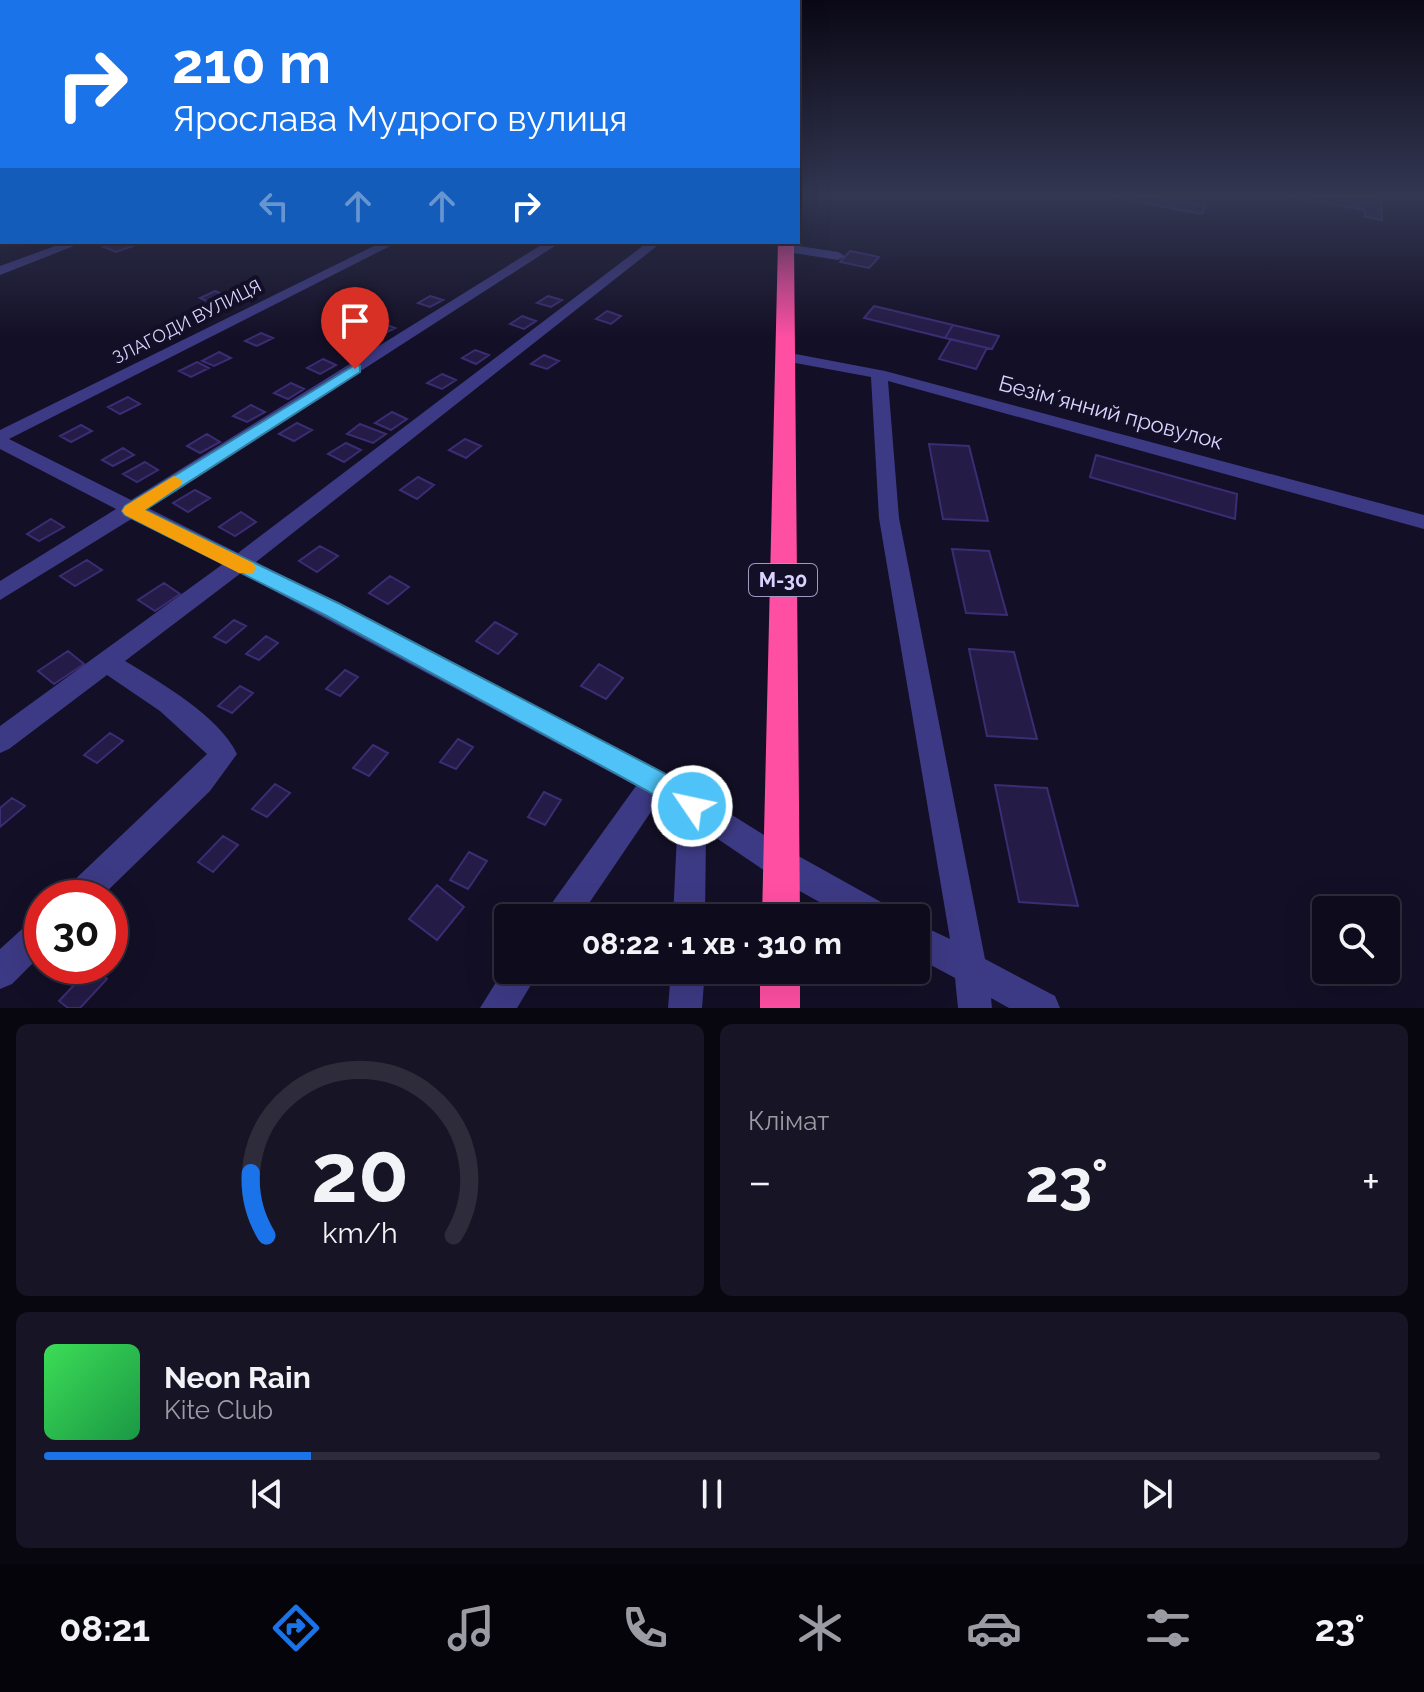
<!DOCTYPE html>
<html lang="uk">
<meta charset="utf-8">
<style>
:root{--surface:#0e0b1c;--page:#171425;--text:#f1f3f6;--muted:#9b9ba3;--line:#2e2b3b;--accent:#1a73e8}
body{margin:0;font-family:Raleway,sans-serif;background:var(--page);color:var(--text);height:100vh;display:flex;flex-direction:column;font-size:30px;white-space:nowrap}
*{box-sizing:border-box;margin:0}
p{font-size:26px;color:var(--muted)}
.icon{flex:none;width:44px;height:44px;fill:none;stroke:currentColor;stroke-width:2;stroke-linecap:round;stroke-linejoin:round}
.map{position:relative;height:1008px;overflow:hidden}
.side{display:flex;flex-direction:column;gap:16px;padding:16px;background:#08060f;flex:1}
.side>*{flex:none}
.top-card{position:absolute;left:0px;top:0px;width:800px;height:244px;box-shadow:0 8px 32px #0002,0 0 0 2px var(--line);background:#1a73e8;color:#fff;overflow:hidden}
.tools{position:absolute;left:1312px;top:896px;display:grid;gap:16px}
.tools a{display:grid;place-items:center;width:88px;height:88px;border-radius:8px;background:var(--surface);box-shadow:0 8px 32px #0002,0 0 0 2px var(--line);font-size:40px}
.speed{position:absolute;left:24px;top:880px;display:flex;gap:16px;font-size:40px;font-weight:700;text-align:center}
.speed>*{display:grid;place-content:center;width:104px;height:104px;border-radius:50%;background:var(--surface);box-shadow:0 8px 32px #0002,0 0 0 2px var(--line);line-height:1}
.speed .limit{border:12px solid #d22;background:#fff;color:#111}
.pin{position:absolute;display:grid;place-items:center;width:68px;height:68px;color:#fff;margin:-82px -34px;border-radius:50% 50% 50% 0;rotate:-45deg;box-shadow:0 0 8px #0007}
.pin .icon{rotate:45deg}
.me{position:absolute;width:88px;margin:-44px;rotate:304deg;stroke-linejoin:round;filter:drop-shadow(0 0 6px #0008)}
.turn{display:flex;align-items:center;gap:28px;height:168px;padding:0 40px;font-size:36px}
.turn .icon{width:104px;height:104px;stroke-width:2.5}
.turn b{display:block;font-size:56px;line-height:68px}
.lanes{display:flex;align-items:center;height:76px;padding:0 40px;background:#0003;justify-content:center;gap:40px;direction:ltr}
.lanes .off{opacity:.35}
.big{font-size:60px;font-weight:700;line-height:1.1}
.side .tile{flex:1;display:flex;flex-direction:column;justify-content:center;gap:12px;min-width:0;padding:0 28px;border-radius:12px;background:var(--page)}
.side .dial{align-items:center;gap:0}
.dial svg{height:208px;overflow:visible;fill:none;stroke:var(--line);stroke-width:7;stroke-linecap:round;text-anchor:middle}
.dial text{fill:var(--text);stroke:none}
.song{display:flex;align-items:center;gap:24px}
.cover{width:96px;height:96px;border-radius:12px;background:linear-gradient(135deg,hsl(130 70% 55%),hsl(140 70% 35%))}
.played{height:8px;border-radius:4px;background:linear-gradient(90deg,var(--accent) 20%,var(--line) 20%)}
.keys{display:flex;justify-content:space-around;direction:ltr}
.heat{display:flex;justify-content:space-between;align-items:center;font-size:44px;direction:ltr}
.side .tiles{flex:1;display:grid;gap:16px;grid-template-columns:1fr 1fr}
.tile:last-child{grid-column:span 2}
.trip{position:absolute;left:494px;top:904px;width:436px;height:80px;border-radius:8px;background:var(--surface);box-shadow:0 8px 32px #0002,0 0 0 2px var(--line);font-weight:700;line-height:80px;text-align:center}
.dock{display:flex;height:128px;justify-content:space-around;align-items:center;background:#06040b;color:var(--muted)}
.dock .icon{width:56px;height:56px}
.dock .selected{color:var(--accent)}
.dock b{font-size:36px;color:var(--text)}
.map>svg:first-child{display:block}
</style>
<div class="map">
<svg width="1424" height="1008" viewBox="0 0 1424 1008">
<rect width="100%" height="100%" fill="#130f26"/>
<path fill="#241b47" stroke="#3b2d73" stroke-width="2" d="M 1112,197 L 1160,197 L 1205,206 L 1202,214 Z
M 1290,197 L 1381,197 L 1382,220 L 1365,217 L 1365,210 Z
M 119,242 L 128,242 L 136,245 L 116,252 L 104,247 Z
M 850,251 L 879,257 L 869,268 L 840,262 Z
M 215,291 L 226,296 L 211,303 L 200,298 Z
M 430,296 L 443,300 L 430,307 L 418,303 Z
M 548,296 L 562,300 L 551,307 L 537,303 Z
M 874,306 L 953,325 L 945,338 L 864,318 Z
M 607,311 L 621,316 L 611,324 L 596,319 Z
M 522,316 L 536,321 L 524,329 L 510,324 Z
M 382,323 L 395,328 L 381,335 L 368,330 Z
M 953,325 L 999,336 L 992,349 L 945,338 Z
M 261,333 L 273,338 L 257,346 L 245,341 Z
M 357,338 L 370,343 L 355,351 L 342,346 Z
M 951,339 L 987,348 L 976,369 L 939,359 Z
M 475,350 L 489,355 L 476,364 L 462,358 Z
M 219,352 L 231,358 L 214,366 L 202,361 Z
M 544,355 L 559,361 L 547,369 L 531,364 Z
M 323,359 L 336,365 L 320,374 L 307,368 Z
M 197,362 L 209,368 L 191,377 L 179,371 Z
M 442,374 L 456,380 L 442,389 L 427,383 Z
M 291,383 L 304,389 L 288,399 L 274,393 Z
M 128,397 L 140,404 L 120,414 L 108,407 Z
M 251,405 L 265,412 L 247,422 L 233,416 Z
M 392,412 L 407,419 L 391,430 L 375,423 Z
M 297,423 L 312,430 L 294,441 L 279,434 Z
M 360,424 L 386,434 L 373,443 L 347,434 Z
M 81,425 L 92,431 L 71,442 L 60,436 Z
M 207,434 L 220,442 L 200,453 L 187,446 Z
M 465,439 L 481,446 L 466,458 L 449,450 Z
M 346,443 L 361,450 L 344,462 L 328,454 Z
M 929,444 L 969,446 L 988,521 L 943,519 Z
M 123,448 L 134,455 L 113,466 L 102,460 Z
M 1096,455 L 1237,494 L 1235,519 L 1090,477 Z
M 145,462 L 158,470 L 137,482 L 123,474 Z
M 418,477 L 434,485 L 417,499 L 400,490 Z
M 195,490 L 210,498 L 188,512 L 173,503 Z
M 241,512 L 256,522 L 235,536 L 219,527 Z
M 51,519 L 64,527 L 39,541 L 27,534 Z
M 320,546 L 338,556 L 317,572 L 299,561 Z
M 952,549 L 989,551 L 1007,615 L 966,613 Z
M 87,560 L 102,570 L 75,586 L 60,576 Z
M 390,576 L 409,587 L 388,604 L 369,593 Z
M 164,583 L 180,594 L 155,611 L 138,600 Z
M 234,620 L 246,626 L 226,643 L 214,637 Z
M 495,622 L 517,634 L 498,654 L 476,641 Z
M 266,636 L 278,643 L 259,660 L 246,654 Z
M 969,649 L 1014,652 L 1037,739 L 987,736 Z
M 68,651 L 84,664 L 54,684 L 38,671 Z
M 599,664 L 623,678 L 606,699 L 581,686 Z
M 345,670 L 358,677 L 340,696 L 326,689 Z
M 240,686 L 253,693 L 232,713 L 218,706 Z
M 110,733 L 123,741 L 97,763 L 84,755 Z
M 458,739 L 473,747 L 456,769 L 440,762 Z
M 373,745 L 388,753 L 369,776 L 353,768 Z
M 275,784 L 290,793 L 267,817 L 252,809 Z
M 995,785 L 1047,788 L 1078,906 L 1019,902 Z
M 544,792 L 561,800 L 545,825 L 528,817 Z
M 12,798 L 25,806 L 0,827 L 0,808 Z
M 223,836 L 238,845 L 213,872 L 198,862 Z
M 469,852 L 487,861 L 468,889 L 450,880 Z
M 437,885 L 464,907 L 437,940 L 409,919 Z
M 91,967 L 107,979 L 80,1008 L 68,1008 L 59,1001 Z"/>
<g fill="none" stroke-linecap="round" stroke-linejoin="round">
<path fill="#3d3a85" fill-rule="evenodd" d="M 66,242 L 84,242 L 0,275 L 0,266 Z
M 382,242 L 398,242 L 9,439 L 131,500 L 546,242 L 561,242 L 148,508 L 238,553 L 648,242 L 662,242 L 256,562 L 665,773 L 793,853 L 890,907 L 895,918 L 848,918 L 771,875 L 706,831 L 705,918 L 673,918 L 678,813 L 659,800 L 579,918 L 544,918 L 549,907 L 636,786 L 241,573 L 125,661 C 160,682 220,717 237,754 L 210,791 L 100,898 L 62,898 L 67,887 L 207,754 L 160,711 L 107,675 L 9,749 L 0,753 L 0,726 L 223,564 L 133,518 L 0,600 L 0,581 L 116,509 L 0,449 L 0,430 Z
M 786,244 L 838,252 L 845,256 L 838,260 L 781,251 L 780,248 Z
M 785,352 L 885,371 L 1424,515 L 1424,529 L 888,381 L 899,518 L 985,959 L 1055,996 L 1060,1008 L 1009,1008 L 991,998 L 992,1008 L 958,1008 L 955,978 L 916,957 L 916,923 L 950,939 L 879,518 L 871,377 L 779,360 L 779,354 Z
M 42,916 L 42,954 L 12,984 L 0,989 L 0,949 L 31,921 Z
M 508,963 L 508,970 L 540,970 L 517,1008 L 480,1008 Z
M 671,970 L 705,970 L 702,1008 L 668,1008 Z"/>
<path fill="#ff4fa3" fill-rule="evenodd" d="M 778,242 L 794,242 L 800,918 L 762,918 Z
M 760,970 L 800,970 L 800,1008 L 760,1008 Z"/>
</g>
<linearGradient id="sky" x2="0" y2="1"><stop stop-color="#0a0815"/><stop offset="0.58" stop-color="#333752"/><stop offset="1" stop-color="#333752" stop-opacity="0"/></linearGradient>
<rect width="1424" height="338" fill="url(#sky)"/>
<path fill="#4fc3f7" stroke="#337fa1" stroke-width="2" d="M 355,365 L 360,366 L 360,372 L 145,510 L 340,604 L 664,773 L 701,797 L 705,806 L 701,815 L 692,818 L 646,790 L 325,615 L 125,515 L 122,511 L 125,506 Z"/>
<path fill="#f59e0b" d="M 174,476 L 183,481 L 180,486 L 145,510 L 253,563 L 256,568 L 253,573 L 239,573 L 125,515 L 122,511 L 125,506 Z"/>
<g text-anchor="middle" stroke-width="8" stroke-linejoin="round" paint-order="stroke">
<g font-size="18" fill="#d9d4ff" stroke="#130f26">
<text transform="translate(187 322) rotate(-27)" y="6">ЗЛАГОДИ ВУЛИЦЯ</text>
</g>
<rect fill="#130f26" stroke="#9e99be" stroke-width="2" x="749" y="564" width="68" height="32" rx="6"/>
<g font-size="20" font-weight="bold" fill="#d9d4ff">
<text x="783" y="587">М-30</text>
</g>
<g font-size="22" fill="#d9d4ff" stroke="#130f26">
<text transform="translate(1111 412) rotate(15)" y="8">Безімʼянний провулок</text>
</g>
</g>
</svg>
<div class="tools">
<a><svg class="icon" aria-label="search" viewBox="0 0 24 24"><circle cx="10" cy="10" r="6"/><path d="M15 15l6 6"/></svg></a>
</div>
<div class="speed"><div class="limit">30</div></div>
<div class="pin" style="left:355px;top:369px;background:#d93025"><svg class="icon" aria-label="arrive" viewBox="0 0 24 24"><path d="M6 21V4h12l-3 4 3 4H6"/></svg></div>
<svg class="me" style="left:692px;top:806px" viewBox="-20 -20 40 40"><circle r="17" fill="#4fc3f7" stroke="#fff" stroke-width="3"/><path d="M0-11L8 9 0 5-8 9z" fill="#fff"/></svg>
<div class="trip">08:22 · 1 хв · 310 m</div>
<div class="top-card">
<div class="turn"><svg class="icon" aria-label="right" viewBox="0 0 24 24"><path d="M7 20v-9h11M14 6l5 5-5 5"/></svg><div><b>210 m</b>Ярослава Мудрого вулиця</div></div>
<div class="lanes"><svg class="icon off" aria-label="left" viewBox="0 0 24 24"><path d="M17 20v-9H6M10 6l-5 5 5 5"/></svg><svg class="icon off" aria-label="ahead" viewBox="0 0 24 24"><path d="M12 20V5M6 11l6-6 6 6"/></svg><svg class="icon off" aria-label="ahead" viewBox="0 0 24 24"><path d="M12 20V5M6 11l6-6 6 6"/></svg><svg class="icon" aria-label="right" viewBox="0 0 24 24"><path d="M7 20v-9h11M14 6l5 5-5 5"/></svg></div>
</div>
</div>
<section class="side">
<div class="tiles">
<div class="tile dial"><svg viewBox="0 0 100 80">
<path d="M14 69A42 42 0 1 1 86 69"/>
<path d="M14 69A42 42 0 0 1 8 45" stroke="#1a73e8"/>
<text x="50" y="56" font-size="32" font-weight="700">20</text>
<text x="50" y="72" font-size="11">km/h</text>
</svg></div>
<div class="tile"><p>Клімат</p>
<div class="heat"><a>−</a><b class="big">23°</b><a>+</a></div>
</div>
<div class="tile">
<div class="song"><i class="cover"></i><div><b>Neon Rain</b><p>Kite Club</p></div></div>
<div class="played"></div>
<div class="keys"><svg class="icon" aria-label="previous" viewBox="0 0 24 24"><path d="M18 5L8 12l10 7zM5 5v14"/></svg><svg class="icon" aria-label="pause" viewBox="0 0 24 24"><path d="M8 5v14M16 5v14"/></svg><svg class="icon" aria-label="next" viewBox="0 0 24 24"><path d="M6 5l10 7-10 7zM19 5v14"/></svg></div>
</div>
</div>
</section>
<nav class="dock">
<b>08:21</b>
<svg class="icon selected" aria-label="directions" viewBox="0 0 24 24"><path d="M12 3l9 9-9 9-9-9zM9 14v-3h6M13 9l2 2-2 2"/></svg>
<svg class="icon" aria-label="music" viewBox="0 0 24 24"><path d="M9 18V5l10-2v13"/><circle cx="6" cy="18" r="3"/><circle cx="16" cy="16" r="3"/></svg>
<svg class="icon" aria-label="phone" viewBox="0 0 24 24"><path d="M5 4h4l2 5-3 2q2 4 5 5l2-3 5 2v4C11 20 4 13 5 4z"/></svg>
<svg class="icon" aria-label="climate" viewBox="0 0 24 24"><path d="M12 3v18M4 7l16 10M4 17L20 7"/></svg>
<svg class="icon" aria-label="car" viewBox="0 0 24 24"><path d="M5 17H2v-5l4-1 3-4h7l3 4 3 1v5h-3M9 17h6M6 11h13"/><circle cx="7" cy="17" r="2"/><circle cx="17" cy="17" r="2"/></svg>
<svg class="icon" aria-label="filters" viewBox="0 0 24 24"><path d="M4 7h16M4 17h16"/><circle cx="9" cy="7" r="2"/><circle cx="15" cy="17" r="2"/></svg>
<b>23°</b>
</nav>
